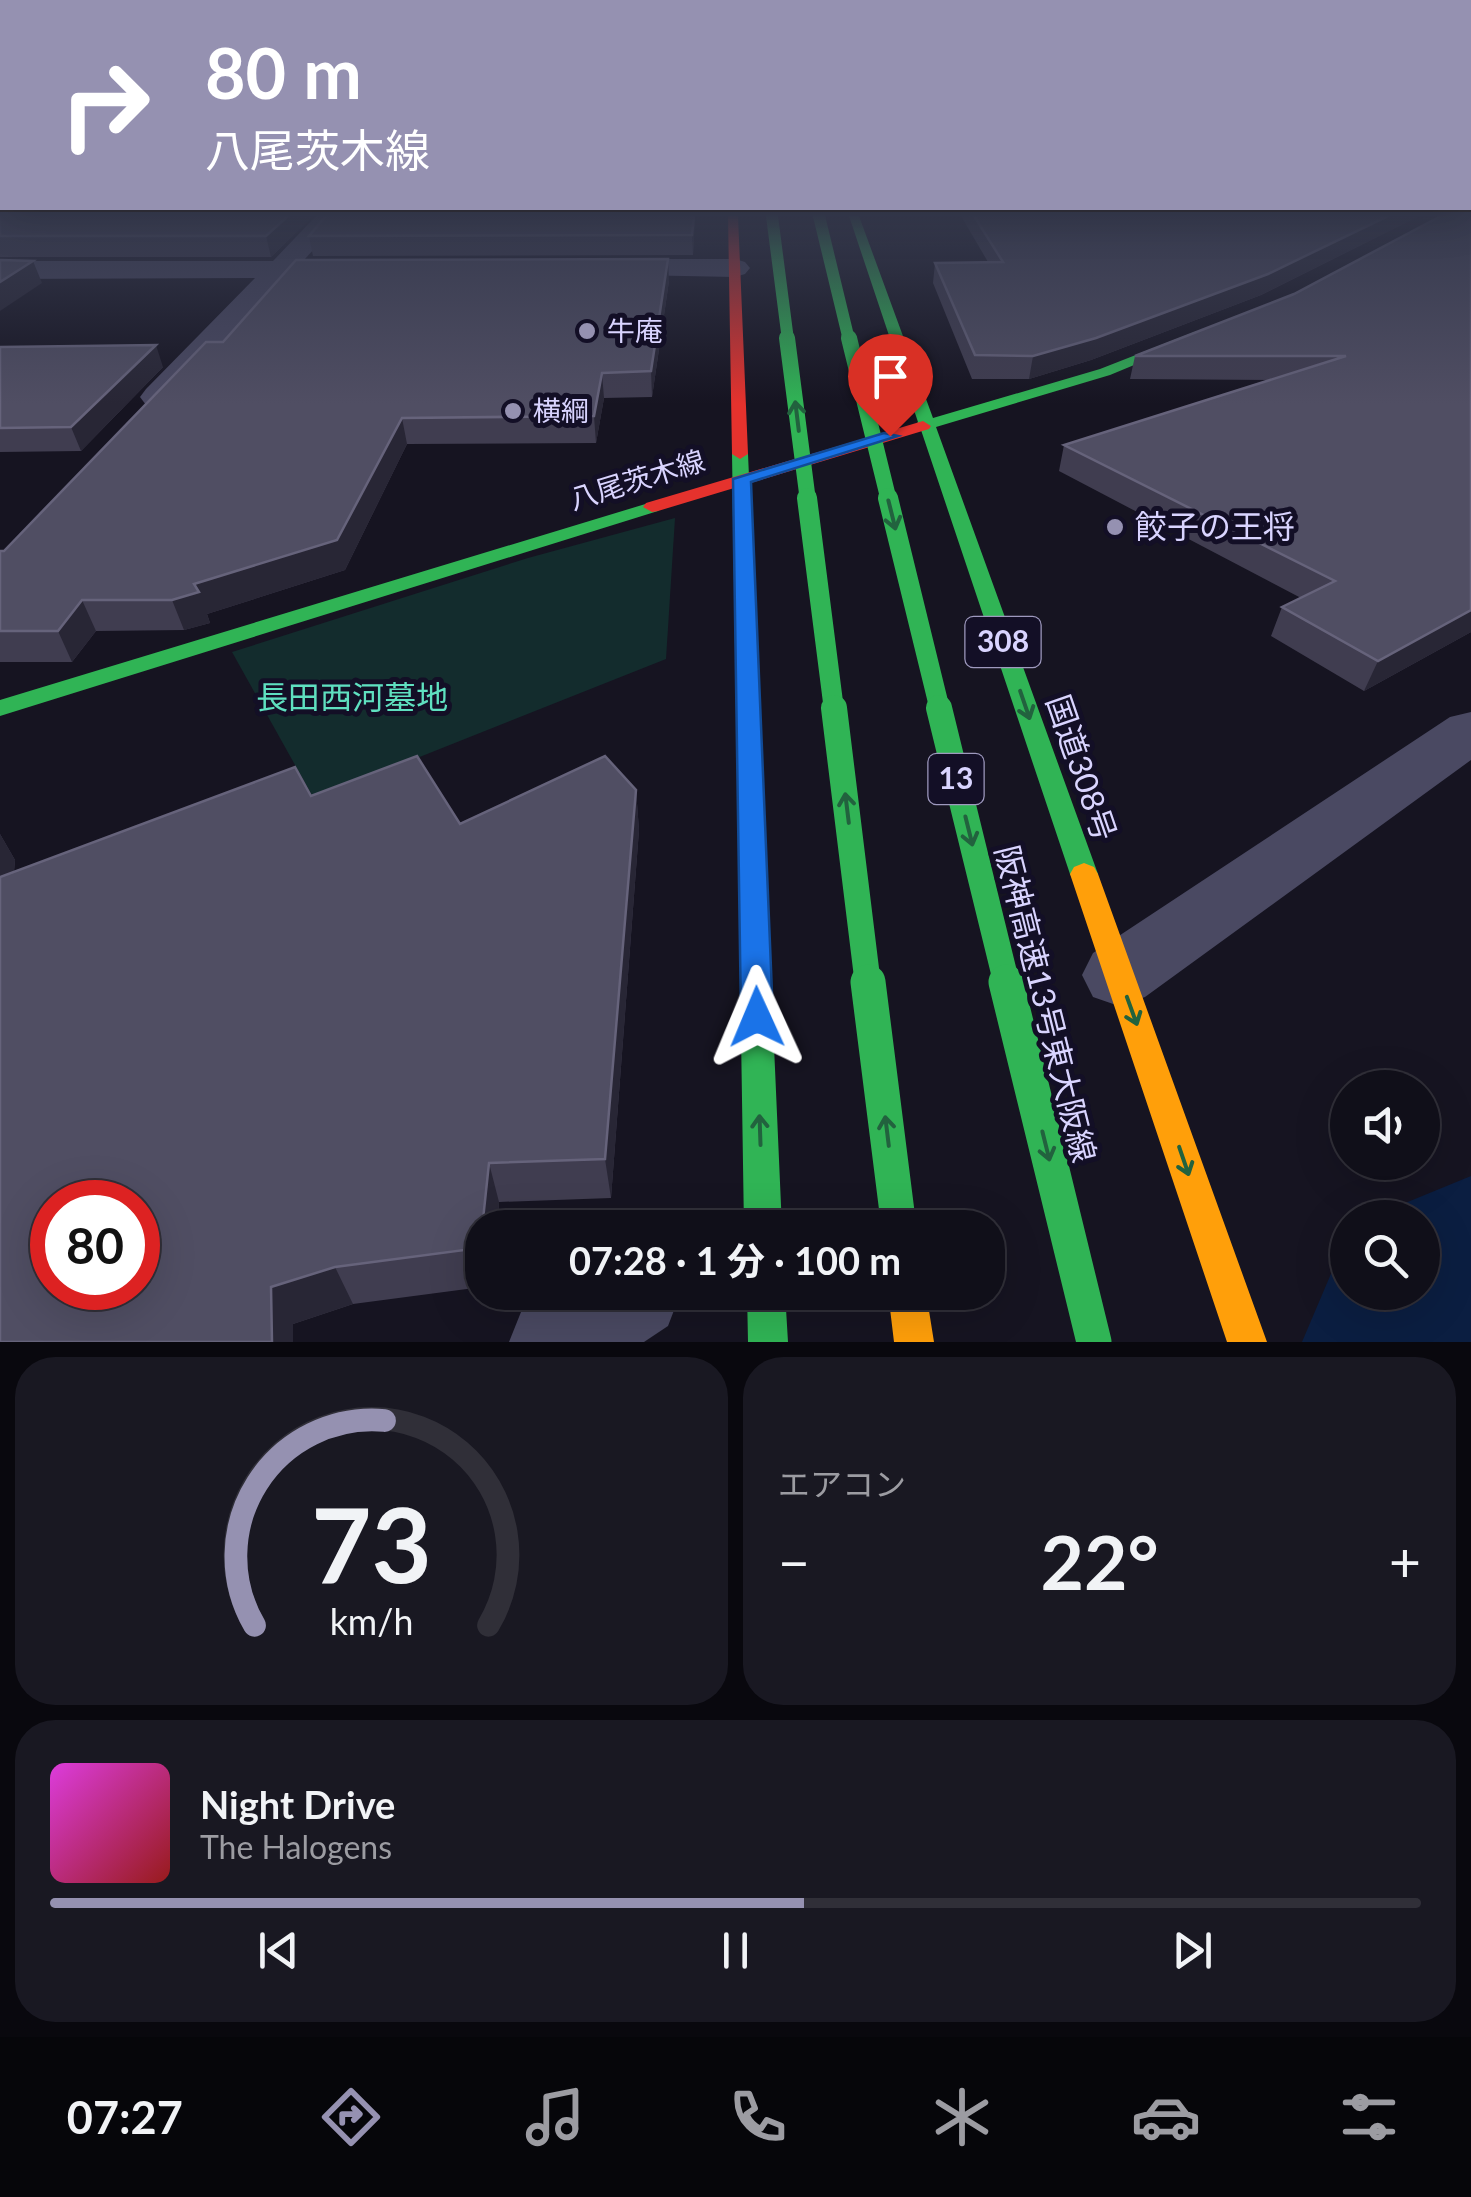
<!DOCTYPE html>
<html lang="ja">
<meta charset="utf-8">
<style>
:root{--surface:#100f19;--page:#191822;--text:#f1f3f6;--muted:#9c9ca2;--line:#302f38;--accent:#9591b1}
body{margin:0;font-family:Lato,"Noto Sans JP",sans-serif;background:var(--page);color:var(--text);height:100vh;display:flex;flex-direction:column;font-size:38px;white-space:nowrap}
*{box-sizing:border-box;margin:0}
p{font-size:32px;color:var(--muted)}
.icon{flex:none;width:55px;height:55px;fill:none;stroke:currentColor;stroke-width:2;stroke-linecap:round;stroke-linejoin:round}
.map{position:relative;height:1342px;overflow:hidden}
.side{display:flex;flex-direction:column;gap:15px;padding:15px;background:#09080e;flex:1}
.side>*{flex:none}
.banner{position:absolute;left:0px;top:0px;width:1472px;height:210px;box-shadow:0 10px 40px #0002,0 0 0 2px var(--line);background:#9591b1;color:#fff;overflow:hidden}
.controls{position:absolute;left:1330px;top:1070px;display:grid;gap:20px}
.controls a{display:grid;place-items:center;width:110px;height:110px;border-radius:50%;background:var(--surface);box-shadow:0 10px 40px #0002,0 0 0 2px var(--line);font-size:50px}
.speed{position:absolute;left:30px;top:1180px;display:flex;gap:20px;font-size:50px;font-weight:700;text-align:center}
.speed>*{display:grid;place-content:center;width:130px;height:130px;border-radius:50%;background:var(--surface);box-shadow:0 10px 40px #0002,0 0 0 2px var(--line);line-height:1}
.speed .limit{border:15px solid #d22;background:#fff;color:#111}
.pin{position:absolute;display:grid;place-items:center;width:85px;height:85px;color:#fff;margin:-102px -42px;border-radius:50% 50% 50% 0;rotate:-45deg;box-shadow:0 0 10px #0007}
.pin .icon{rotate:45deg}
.me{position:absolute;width:110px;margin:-55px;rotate:359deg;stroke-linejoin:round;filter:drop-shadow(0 0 8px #0008)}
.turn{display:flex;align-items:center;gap:35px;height:210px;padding:0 40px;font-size:45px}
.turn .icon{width:130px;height:130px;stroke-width:2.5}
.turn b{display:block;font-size:70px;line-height:85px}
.big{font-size:75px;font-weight:700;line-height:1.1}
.side .widget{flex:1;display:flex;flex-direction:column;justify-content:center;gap:15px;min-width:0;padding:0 35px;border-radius:40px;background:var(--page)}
.side .dial{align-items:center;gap:0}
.dial svg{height:260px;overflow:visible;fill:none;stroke:var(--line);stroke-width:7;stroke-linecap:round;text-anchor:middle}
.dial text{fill:var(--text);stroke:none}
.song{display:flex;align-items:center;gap:30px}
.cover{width:120px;height:120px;border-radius:15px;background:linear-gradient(135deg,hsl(300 70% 55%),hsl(0 70% 35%))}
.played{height:10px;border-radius:5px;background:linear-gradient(90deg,var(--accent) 55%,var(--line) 55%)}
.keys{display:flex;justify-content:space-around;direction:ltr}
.heat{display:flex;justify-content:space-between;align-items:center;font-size:55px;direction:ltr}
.side .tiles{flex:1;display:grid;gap:15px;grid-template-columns:1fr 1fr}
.widget:last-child{grid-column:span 2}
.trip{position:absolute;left:465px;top:1210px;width:540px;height:100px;border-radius:40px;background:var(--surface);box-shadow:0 10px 40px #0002,0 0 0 2px var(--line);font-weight:700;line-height:100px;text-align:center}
.menu{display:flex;height:160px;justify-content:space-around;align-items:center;background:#06060a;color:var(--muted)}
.menu .icon{width:70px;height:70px}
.menu .current{color:var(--accent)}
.menu b{font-size:45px;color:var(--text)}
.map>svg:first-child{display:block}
</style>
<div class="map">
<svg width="1471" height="1342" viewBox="0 0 1471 1342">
<rect width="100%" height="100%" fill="#161421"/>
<path fill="#132c2d" d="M 675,518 L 666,659 L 314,799 L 232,652 L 528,558 Z"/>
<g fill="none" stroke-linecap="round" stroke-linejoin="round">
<path fill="#0b1e41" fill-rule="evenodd" d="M 1471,1176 L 1471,1342 L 1302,1342 L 1336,1262 L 1348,1251 L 1348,1292 L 1422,1292 L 1422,1218 L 1384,1218 L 1393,1208 Z"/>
<path fill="#4a4962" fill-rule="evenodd" d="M 316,216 L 344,216 L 304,260 L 372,263 L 377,269 L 372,275 L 288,278 L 172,405 L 159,408 L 146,405 L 140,397 L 146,389 L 255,278 L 0,279 L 0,261 L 273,261 Z
M 593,259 L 735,259 L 745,262 L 750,268 L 745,274 L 735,277 L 583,274 L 578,268 L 583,262 Z
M 1471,712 L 1471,760 L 1145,997 L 1119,1006 L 1093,997 L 1082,975 L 1093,953 L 1450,717 Z
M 547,1292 L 681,1292 L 668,1326 L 644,1342 L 509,1342 L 523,1307 Z"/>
<path fill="#30b455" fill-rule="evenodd" d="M 849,216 L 859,216 L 933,418 L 1100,369 L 1197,331 L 1209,334 L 1110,375 L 936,427 L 1098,874 L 1094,881 L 1084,885 L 1074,881 L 1070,874 L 921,430 L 915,426 L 918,422 Z
M 740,449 L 748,454 L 782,1228 L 744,1228 L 732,454 Z
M 652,502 L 661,507 L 658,511 L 0,716 L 0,700 Z
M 747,1292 L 785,1292 L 788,1342 L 748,1342 Z"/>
<path fill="#ff9f0a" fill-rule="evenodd" d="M 1084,863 L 1094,867 L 1098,874 L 1267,1342 L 1227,1342 L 1070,874 L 1074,867 Z
M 888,1292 L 926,1292 L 934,1342 L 894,1342 Z"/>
<path fill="#e5322d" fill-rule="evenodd" d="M 728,216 L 738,216 L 748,454 L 740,459 L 732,454 Z
M 923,421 L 931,426 L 929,429 L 658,511 L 652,512 L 643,507 L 646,503 Z"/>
<path stroke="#30b455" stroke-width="12" d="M 772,216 L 788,340
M 819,216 L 849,340"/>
<path stroke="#30b455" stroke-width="16" d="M 787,338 L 808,501
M 849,338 L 889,501"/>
<path stroke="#30b455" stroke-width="20" d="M 807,498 L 834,710
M 888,498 L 940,710"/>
<path stroke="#30b455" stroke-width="26" d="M 834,708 L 868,985
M 939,708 L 1007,985"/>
<path stroke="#30b455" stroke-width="35" d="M 868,982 L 899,1228
M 1006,982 L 1094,1342"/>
</g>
<path fill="#403d50" d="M 0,216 L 313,216 L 271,257 L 0,257 Z
M 695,216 L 693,255 L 313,256 L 309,236 Z
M 961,216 L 1419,216 L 1261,295 L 1091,360 L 1029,379 L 972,379 L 933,283 L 935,263 L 988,262 Z
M 1441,216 L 1471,632 L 1364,691 L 1271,636 L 1282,607 L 1301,598 L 1059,471 L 1064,445 L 1272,380 L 1130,379 L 1135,356 L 1294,294 Z
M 669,281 L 652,397 L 604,398 L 596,443 L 407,444 L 345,570 L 207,614 L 210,623 L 184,630 L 96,631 L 72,662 L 0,662 L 0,551 L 4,551 L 223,342 Z
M 0,347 L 163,367 L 81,451 L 0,452 Z
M 636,790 L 639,830 L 611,1198 L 499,1202 L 497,1228 L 482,1228 L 482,1287 L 353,1304 L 293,1324 L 293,1342 L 0,1342 L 0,834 L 15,860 L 14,872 L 311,796 L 460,824 Z"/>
<path fill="#282635" d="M 288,216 L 313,216 L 271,257 L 266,236 Z
M 694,216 L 695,216 L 693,255 L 692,235 Z
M 1388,216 L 1419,216 L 1261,295 L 1091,360 L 1029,379 L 1033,356 Z
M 668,259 L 669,281 L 652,397 L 651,371 Z
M 33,261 L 42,283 L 0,311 L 0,282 Z
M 156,345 L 163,367 L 81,451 L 71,427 Z
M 602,373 L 604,398 L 596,443 L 594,416 Z
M 402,418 L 407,444 L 345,570 L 207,614 L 210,623 L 184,630 L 172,600 L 194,584 Z
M 82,600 L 96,631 L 72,662 L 58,631 Z
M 1471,610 L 1471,632 L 1364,691 L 1378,661 Z
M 636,790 L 639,830 L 611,1198 L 605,1159 Z
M 0,834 L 15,860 L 9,924 L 0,909 Z
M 489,1163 L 499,1202 L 497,1228 L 482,1228 L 482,1255 L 480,1248 Z
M 335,1267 L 353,1304 L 293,1324 L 293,1342 L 272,1342 L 271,1287 Z"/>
<path fill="#504e63" stroke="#66637b" stroke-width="2.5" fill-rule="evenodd" d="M 0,216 L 288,216 L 266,236 L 0,236 Z
M 326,216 L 694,216 L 692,235 L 309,236 Z
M 974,216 L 1388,216 L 1268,274 L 1096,338 L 1033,356 L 975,355 L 935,263 L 1003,262 Z
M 1441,216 L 1471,216 L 1471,610 L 1378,661 L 1282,607 L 1335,581 L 1064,445 L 1346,356 L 1135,356 L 1294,294 Z
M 668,259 L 651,371 L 602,373 L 594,416 L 402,418 L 337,540 L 194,584 L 199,592 L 172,600 L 82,600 L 58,631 L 0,631 L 0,551 L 4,551 L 206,342 L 223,342 L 296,260 Z
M 0,260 L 33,261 L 0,282 Z
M 156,345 L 71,427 L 0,428 L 0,347 Z
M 417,756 L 460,824 L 605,756 L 636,790 L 605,1159 L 489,1163 L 480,1248 L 335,1267 L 271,1287 L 272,1342 L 0,1342 L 0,877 L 295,767 L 311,796 ZM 52,1202 L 138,1202 L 138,1288 L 52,1288 Z"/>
<defs><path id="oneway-shaft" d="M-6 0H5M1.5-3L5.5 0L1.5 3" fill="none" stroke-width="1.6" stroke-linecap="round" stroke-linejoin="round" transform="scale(2.5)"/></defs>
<g stroke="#22623e">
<use href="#oneway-shaft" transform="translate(797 416) rotate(-97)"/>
<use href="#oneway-shaft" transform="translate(892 515) rotate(76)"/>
<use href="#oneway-shaft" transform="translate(1025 705) rotate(71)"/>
<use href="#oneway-shaft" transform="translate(847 808) rotate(-97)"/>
<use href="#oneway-shaft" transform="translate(969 831) rotate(76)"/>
<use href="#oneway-shaft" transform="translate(1132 1011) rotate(70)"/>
<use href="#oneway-shaft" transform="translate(760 1130) rotate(-92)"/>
<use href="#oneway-shaft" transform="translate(887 1131) rotate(-97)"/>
<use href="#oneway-shaft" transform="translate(1046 1146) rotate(76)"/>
<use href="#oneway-shaft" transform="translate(1184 1161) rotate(71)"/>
</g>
<linearGradient id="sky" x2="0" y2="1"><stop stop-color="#0c0b12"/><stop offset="0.53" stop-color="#363a4e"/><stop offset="1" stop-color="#363a4e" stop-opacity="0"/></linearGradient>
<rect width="1471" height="404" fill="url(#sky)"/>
<path fill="#1a73e8" stroke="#114b97" stroke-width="2.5" d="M 884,433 L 898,436 L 751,482 L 773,1017 L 769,1027 L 757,1031 L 746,1027 L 741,1017 L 733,479 Z"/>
<g fill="#9591b1" stroke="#130f26" stroke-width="4">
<circle cx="587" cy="331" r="10"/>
<circle cx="513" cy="411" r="10"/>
<circle cx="1115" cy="527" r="10"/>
</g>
<g text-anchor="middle" stroke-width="10" stroke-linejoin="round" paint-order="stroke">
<g font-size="28" fill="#d9d4ff" stroke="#130f26" text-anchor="start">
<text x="607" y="341">牛庵</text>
<text x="533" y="421">横綱</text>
</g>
<g font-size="28" fill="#d9d4ff" stroke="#130f26">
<text transform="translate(637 480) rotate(-17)" y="10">八尾茨木線</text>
</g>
<g fill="#130f26" stroke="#9e99be" stroke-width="2.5">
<rect x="965.5" y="617" width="75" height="50" rx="8"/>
<rect x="928.5" y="754" width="55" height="50" rx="8"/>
</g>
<g font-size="30" font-weight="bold" fill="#d9d4ff">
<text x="1003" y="652">308</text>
<text x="956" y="789">13</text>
</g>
<g font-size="32" fill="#d9d4ff" stroke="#130f26" text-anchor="start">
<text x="1135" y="538">餃子の王将</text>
</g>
<g font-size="32" fill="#5fe0c0" stroke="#130f26">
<text x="352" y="709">長田西河墓地</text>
</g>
<g font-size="32" fill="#d9d4ff" stroke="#130f26">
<text transform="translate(1081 768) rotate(71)" y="11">国道308号</text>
<text transform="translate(1045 1004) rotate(76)" y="11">阪神高速13号東大阪線</text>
</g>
</g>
</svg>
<div class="controls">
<a><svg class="icon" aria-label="sound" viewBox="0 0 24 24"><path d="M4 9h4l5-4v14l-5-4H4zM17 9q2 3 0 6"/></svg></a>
<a><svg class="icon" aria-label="search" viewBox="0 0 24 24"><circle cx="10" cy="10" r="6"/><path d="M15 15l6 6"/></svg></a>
</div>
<div class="speed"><div class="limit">80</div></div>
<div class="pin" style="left:890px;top:436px;background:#d93025"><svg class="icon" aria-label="arrive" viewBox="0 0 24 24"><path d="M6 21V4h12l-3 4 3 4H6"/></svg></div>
<svg class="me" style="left:757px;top:1017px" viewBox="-20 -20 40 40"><path d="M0-17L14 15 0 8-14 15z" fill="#1a73e8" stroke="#fff" stroke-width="4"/></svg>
<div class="trip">07:28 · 1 分 · 100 m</div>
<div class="banner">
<div class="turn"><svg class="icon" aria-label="right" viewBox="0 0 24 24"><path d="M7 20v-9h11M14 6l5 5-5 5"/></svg><div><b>80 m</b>八尾茨木線</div></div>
</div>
</div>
<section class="side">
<div class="tiles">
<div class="widget dial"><svg viewBox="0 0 100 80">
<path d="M14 69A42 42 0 1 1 86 69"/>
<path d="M14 69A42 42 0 0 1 54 6" stroke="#9591b1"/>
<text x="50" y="56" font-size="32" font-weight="700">73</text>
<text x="50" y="72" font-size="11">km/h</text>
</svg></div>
<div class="widget"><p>エアコン</p>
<div class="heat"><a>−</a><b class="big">22°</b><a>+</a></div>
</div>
<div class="widget">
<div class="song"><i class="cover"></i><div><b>Night Drive</b><p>The Halogens</p></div></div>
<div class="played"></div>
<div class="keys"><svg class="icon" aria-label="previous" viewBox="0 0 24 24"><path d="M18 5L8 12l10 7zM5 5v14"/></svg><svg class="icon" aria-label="pause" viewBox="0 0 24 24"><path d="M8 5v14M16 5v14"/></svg><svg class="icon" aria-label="next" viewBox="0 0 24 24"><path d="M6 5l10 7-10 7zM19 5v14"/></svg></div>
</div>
</div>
</section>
<nav class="menu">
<b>07:27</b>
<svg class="icon current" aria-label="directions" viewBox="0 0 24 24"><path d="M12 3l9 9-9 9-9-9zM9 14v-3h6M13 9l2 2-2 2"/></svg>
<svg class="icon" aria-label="music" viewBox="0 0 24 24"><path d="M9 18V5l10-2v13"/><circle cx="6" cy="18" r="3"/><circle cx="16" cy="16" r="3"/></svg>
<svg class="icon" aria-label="phone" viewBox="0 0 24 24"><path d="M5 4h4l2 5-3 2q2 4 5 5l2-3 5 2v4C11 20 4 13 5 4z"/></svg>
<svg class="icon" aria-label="climate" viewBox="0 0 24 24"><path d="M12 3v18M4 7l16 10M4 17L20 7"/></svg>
<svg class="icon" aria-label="car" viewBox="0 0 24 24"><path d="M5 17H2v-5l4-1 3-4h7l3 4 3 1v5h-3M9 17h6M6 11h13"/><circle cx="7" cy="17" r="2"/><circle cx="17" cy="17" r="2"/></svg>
<svg class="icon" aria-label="filters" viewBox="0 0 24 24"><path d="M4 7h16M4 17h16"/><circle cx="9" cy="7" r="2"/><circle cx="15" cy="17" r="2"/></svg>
</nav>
